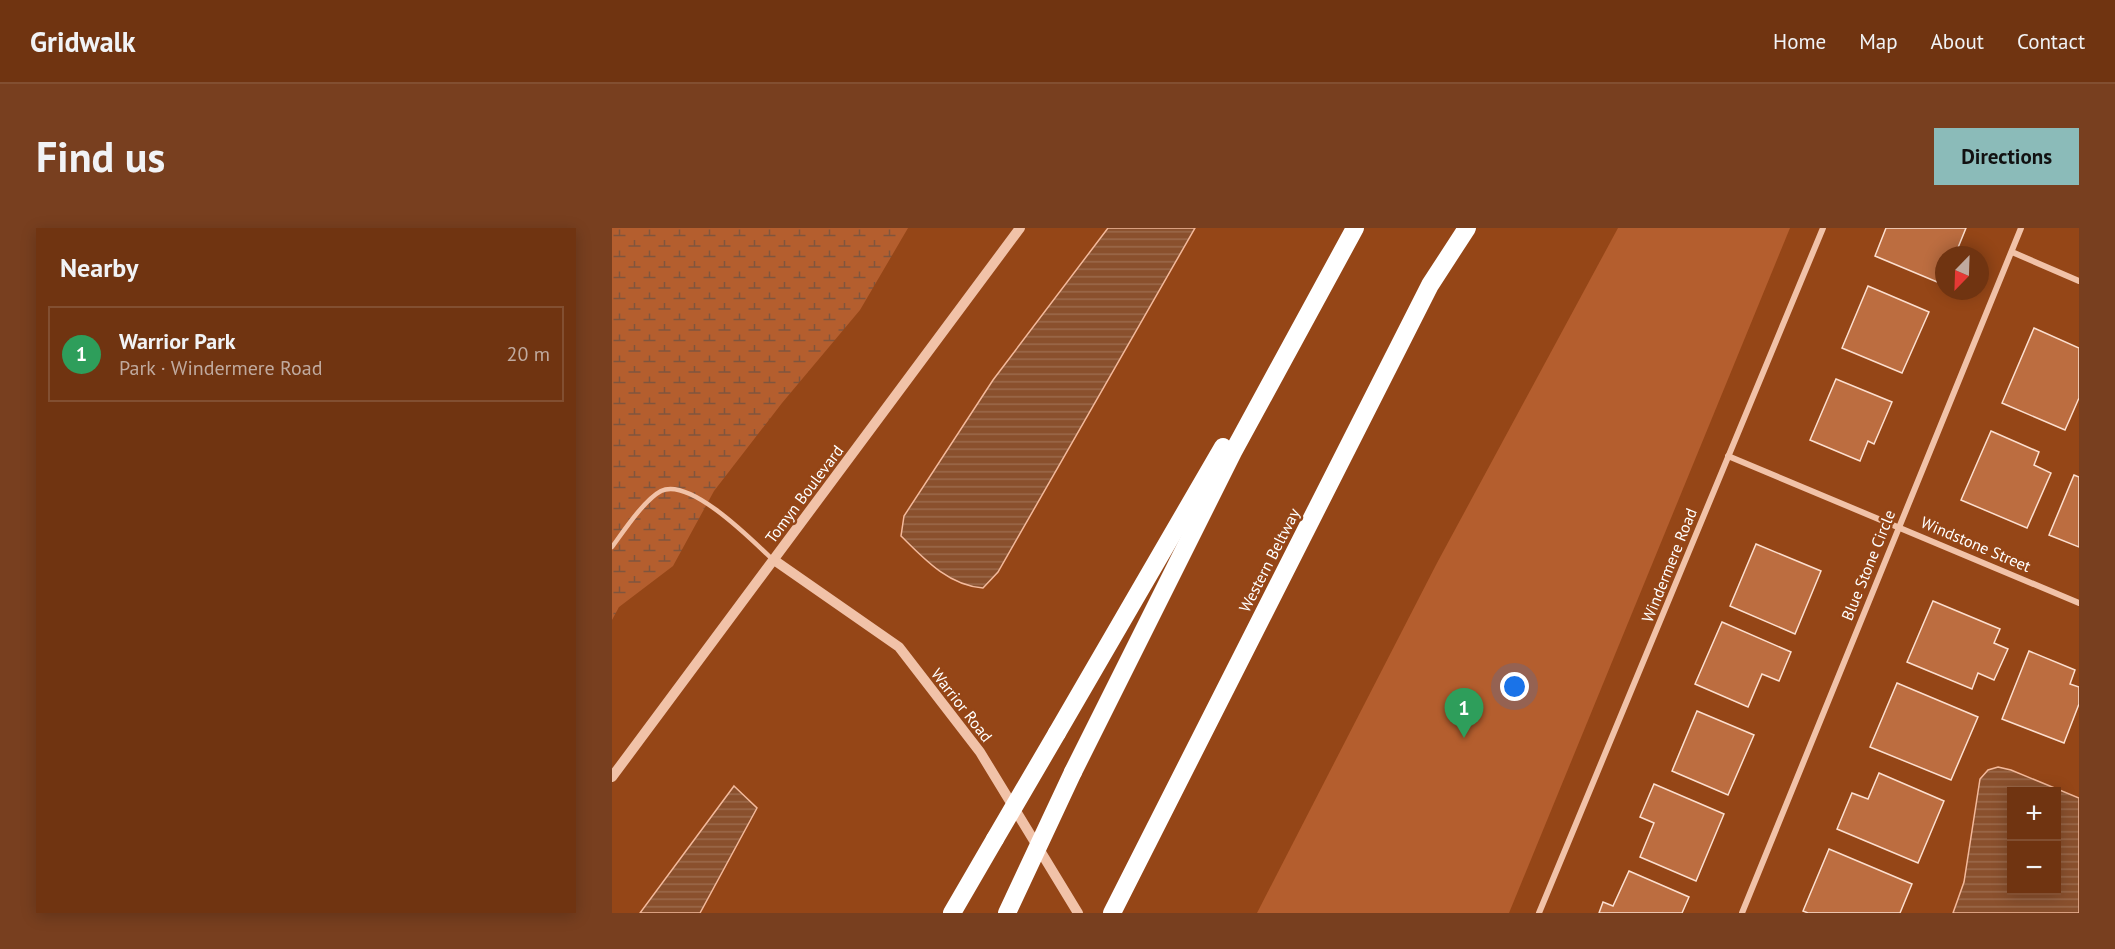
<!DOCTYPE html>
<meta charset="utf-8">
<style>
:root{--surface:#703411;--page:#783f1f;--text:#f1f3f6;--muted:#c0aa9f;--line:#824f31;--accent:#8bbbb9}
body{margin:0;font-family:"PT Sans",sans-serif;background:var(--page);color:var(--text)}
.controls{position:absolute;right:18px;bottom:18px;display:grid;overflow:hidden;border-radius:0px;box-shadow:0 3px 15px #0003}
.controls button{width:54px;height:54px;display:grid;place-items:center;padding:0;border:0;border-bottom:2px solid var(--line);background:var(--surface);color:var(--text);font:30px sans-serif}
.compass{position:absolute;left:1323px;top:18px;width:54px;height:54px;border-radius:50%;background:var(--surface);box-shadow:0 3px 15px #0003;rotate:203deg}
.you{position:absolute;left:903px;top:459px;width:21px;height:21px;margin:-15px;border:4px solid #fff;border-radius:50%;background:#1a73e8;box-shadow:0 0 0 9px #1a73e833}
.badge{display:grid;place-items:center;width:39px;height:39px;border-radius:50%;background:var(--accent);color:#fff;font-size:20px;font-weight:700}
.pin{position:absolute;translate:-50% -50px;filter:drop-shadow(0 2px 3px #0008)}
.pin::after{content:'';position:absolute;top:32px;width:21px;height:18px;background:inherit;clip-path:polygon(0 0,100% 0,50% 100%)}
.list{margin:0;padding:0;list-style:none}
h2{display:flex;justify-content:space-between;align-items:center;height:78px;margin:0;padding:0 24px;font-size:26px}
h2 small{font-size:20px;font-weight:400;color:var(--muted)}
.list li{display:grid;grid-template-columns:39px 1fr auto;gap:18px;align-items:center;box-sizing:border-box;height:96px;margin:0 12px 12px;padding:0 12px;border:2px solid var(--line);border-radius:0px}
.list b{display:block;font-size:22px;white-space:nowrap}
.list p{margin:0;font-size:20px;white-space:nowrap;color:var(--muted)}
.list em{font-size:20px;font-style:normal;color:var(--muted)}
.map{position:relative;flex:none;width:1467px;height:685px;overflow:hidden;border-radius:0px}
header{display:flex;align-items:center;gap:36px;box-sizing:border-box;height:84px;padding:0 30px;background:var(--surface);border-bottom:2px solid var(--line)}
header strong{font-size:28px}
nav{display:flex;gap:33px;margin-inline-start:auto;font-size:21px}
.intro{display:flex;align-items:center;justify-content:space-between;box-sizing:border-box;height:144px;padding:0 36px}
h1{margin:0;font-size:42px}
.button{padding:15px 27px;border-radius:0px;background:var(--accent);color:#111;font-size:21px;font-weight:700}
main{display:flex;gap:36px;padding:0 36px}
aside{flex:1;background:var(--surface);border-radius:0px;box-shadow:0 3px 15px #0003}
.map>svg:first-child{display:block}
.wetland{fill:url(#wetland-marsh)}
.park{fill:#b45e2e}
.water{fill:url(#water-rules);stroke:#f3b99b;stroke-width:1.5;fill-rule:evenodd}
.building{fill:#bc6d40;stroke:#fcdfcf;stroke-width:1.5}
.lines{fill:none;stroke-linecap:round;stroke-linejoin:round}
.service{stroke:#f1c2a8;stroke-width:4.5}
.minor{stroke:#f1c2a8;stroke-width:6}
.tertiary{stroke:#f1c2a8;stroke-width:10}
.motorway{stroke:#fff;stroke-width:18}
.motorway-bridge{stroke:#fff;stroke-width:18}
.labels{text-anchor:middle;stroke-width:5;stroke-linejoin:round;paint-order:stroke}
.street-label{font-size:16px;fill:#fff;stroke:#954617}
</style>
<header>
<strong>Gridwalk</strong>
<nav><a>Home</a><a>Map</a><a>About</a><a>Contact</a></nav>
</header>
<div class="intro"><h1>Find us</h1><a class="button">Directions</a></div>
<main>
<aside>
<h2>Nearby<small></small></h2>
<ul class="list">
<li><span class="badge" style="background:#2e9e5b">1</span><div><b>Warrior Park</b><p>Park · Windermere Road</p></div><em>20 m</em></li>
</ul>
</aside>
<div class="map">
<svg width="1467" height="685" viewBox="0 0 1467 685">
<defs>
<pattern id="wetland-marsh" width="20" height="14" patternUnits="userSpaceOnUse" patternTransform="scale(1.5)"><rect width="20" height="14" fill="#b45e2e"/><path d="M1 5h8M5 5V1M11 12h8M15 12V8" fill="none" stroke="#80553d"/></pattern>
<pattern id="water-rules" width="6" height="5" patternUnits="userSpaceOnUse" patternTransform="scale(1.5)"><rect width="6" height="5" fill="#8a502d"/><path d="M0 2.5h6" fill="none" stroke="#9c6a4c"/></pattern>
</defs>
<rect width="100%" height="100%" fill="#954617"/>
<!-- wetland -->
<path class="wetland" d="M0,0h296l-48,82 -78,93 -68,88 -41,75 -54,41 -7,13z"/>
<!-- park -->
<path class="park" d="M1006,0h172l-281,685h-252l180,-350z"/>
<!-- water -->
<g class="water">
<path d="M496,0h87l-197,344 -15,16c-34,-2 -59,-29 -82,-52l3,-20 89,-136z"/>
<path d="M1386,539l13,3 68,28v115h-126l11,-31 16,-103 8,-9zM1400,564h44v98h-44z"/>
<path d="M122,558l23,22 -57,105h-60z"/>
</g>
<!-- building -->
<g class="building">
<path d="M1274,0h80l-11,27h-11v25l-2,4 -67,-28z"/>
<path d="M1256,58l61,26 -27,61 -60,-25z"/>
<path d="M1422,100l45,20v50l-14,32 -63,-27z"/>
<path d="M1224,151l56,23 -18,42 -6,-3 -8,20 -50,-21z"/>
<path d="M1379,203l48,21 -5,13 17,8 -24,55 -66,-28z"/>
<path d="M1462,247l5,2v70l-30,-12z"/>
<path d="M1144,316l65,27 -26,63 -65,-28z"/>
<path d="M1321,373l67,28 -6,14 14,6 -14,31 -16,-7 -6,16 -65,-27z"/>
<path d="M1110,394l69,30 -12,29 -17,-7 -14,33 -53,-23z"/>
<path d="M1417,423l46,19 -5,14 9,3v17l-15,39 -62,-24z"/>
<path d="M1285,455l81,34 -27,63 -81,-33z"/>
<path d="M1085,483l57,24 -26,60 -56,-24z"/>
<path d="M1267,545l65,28 -26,62 -81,-34 15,-36 16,6z"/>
<path d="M1042,556l70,30 -28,67 -56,-24 14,-34 -14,-6z"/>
<path d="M1217,621l83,35 -12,29h-92l-5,-2z"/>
<path d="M1017,643l60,26 -7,16h-83l4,-11 10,4z"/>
</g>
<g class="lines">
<!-- service -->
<path class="service" d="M0,319c11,-15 32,-47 49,-56 29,-14 91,49 111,68"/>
<!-- minor -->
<g class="minor">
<path d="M1400,24l67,29"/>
<path d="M1116,228l351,147"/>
<path d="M927,685l284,-685"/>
<path d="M1130,685l279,-685"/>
</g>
<!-- tertiary -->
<g class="tertiary">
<path d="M162,332l125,87 81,105 98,161"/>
<path d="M0,549l408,-549"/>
</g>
<!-- motorway -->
<g class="motorway">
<path d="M445,505l166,-286"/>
<path d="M461,544l160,-320 122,-224"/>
<path d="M340,685l43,-74"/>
<path d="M500,685l318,-628 37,-57"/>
</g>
<!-- motorway-bridge -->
<g class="motorway-bridge">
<path d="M383,611l62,-106"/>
<path d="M395,685l66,-141"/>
</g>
</g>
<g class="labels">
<!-- street labels -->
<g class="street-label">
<text transform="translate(192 266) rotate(-53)" y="6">Tomyn Boulevard</text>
<text transform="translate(1364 316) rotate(23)" y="6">Windstone Street</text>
<text transform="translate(657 332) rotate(-63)" y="6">Western Beltway</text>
<text transform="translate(1057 337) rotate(-68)" y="6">Windermere Road</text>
<text transform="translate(1256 337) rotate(-68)" y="6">Blue Stone Circle</text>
<text transform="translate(350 477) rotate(52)" y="6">Warrior Road</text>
</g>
</g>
</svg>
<div class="controls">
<button>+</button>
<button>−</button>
</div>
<svg class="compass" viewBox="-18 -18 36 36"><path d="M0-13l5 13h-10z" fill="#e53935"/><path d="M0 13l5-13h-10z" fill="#c0aa9f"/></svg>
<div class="you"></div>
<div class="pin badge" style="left:852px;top:510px;background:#2e9e5b">1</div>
</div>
</main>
